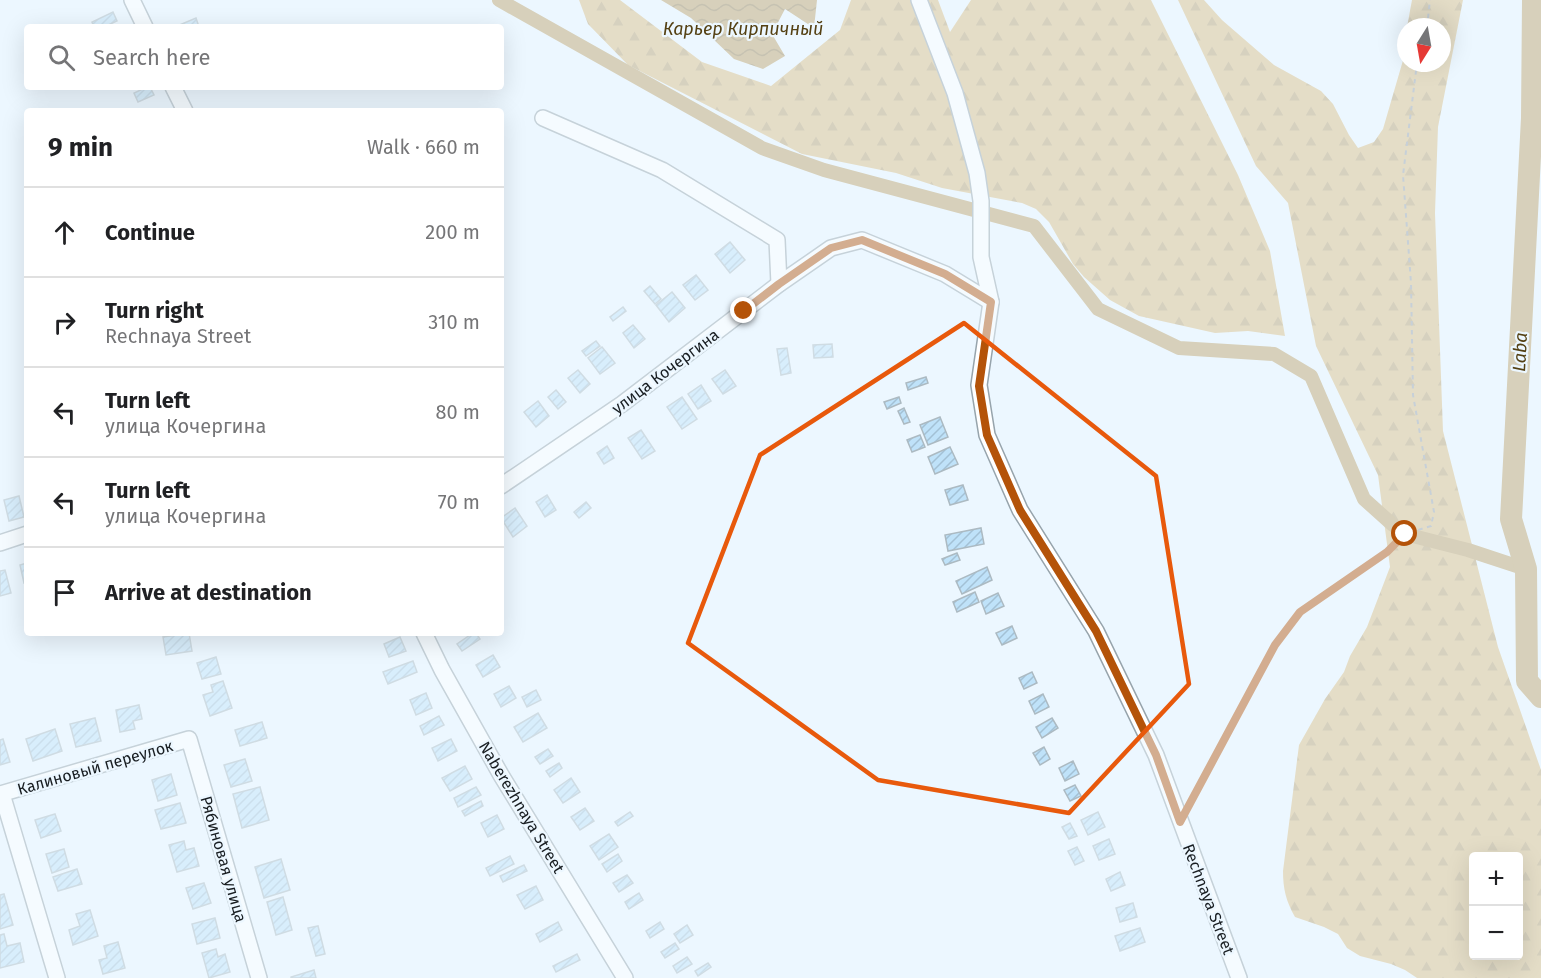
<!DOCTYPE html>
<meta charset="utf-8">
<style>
:root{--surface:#fff;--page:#f6f6f6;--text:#202124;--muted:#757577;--line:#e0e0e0}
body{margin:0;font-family:"Fira Sans",sans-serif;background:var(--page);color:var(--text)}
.controls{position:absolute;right:18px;bottom:18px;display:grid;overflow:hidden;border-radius:6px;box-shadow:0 6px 24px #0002}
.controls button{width:54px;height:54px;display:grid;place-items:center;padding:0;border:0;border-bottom:2px solid var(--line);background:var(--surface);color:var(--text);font:30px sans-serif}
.compass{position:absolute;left:1397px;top:18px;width:54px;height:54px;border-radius:50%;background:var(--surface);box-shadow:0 6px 24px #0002;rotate:191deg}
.stop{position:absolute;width:18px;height:18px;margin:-14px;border:4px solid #b45309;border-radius:50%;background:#fff}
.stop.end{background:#b45309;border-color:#fff;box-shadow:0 2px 6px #0008}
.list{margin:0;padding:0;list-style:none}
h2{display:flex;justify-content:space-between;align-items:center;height:78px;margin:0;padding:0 24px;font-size:26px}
h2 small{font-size:20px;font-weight:400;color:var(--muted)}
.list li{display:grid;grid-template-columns:39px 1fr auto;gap:18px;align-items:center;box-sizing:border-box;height:90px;padding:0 24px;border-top:2px solid var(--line)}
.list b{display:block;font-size:22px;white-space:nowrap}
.list p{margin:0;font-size:20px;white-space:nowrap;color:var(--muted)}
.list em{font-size:20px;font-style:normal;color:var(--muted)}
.icon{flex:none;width:33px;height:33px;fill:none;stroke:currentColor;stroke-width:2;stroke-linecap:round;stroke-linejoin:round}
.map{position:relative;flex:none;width:1541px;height:978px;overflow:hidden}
.search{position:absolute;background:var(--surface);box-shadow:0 6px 24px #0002;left:24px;top:24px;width:480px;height:66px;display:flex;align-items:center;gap:15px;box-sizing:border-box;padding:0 21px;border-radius:6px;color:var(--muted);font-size:22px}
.panel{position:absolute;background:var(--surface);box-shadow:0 6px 24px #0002;left:24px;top:108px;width:480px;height:528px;border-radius:6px}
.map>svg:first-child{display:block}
.forest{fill:url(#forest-firs);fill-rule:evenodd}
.water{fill:url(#water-waves)}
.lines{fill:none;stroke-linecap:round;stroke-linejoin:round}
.canal{stroke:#bca068;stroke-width:14}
.river{stroke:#bca068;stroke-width:22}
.building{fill:url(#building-hatch);stroke:#acbac2;stroke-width:1.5}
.minor-casing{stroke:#97a4ac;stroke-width:18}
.path{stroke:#99a1a8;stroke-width:2;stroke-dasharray:4.5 4.5;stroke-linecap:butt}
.minor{stroke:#fff;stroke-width:15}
.route{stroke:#b45309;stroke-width:8}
.marked{fill:none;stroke:#e8590c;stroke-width:4.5;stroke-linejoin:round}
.labels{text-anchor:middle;stroke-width:4.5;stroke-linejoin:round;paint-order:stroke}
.street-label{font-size:16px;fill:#181d21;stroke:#ecf7ff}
.water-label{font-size:18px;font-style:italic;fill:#544013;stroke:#ecf7ff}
</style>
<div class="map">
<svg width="1541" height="978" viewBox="0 0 1541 978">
<defs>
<pattern id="forest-firs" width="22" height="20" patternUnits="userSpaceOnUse" patternTransform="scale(1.5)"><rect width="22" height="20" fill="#dabd84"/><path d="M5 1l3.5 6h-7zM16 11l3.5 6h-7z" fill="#baa272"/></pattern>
<pattern id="water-waves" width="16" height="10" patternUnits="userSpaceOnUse" patternTransform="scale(1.5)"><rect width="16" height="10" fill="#bca068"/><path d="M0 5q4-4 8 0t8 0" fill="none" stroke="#988255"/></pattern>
<pattern id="building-hatch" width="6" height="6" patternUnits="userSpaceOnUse" patternTransform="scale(1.5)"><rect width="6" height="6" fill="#bfe2f9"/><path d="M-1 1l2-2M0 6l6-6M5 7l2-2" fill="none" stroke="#a3c1d5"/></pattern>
</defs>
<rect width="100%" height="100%" fill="#ecf7ff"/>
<!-- forest -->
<g class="forest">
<path d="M579,0h41l82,62 69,24 69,-56 11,-30h87l12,32 21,-32h180l87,175 32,76 15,85 -37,-5 -33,2 -76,-17 -29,-16 -26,-23 -11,-13 -24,-42 -13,-13 -14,-6 -80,-15 -46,-15 -94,-19 -174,-89 -40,-41z"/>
<path d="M1178,0h26l18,20 52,45 47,26 12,13 16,31 9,13 16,-6 9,-13 23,-79v13h36v-36h-35l5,-27h51l-25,127 -3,86 8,218 55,216 43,123v208h-124l-12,-8 -14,-6 -31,-8 -13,-8 -9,-14 -14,-7 -29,-10c-9,-16 -12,-28 -12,-46l16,-126 26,-46 19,-27 6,-16 17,-29 23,-60 -12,-92 -62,-129 -28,-143 -32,-37zM1474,856h44v100h-44z"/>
</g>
<!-- water -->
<path class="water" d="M661,0h156l-3,28 -29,-19 -13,25 13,22 -22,13 -29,-10 -43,-41z"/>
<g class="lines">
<!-- canal -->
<path class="canal" d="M499,0l263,148 62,22 210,56 64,83 81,39 95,6 37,22 53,123 29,26 12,9 63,16 58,19"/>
<!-- river -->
<path class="river" d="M1533,0l-1,118 -21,401 15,50 1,112 14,16"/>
</g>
<!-- building -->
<g class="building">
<path d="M113,12l4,9 -13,6h-10l-2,-5z"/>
<path d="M196,18l3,9h-21l-1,-1z"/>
<path d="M147,87h3l4,8 -16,7 -4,-9z"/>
<path d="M730,242l15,18 -15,13 -15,-19z"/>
<path d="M696,275l12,15 -13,10 -12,-15z"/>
<path d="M650,286l11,13 -6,5 -11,-13z"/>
<path d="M672,292l13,16 -16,14 -13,-17z"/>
<path d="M623,307l3,4 -13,10 -3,-4z"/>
<path d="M633,325l12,14 -11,9 -11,-15z"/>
<path d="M596,341l4,5 -14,10 -4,-5z"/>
<path d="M832,344l1,13 -19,1 -1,-13z"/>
<path d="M602,347l13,16 -15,11 -12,-16z"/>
<path d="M787,348l4,25 -10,2 -4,-26z"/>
<path d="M578,370l12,14 -10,9 -12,-15z"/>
<path d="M725,370l11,16 -13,8 -11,-15z"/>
<path d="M926,377l2,6 -20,7 -2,-7z"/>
<path d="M701,385l10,16 -13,8 -10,-15z"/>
<path d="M556,390l10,12 -8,7 -10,-12z"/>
<path d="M682,397l15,22 -15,10 -15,-22z"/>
<path d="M899,397l2,6 -14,6 -3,-7z"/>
<path d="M538,401l11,15 -13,11 -12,-15z"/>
<path d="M904,408l6,14 -6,2 -6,-13z"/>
<path d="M940,417l8,20 -20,8 -8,-20z"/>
<path d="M641,430l14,21 -13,8 -14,-21z"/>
<path d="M920,435l5,12 -13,5 -5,-12z"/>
<path d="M607,446l7,12 -10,6 -7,-11z"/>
<path d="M950,447l8,17 -23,10 -7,-17z"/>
<path d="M963,485l5,15 -18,5 -5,-15z"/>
<path d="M547,495l9,15 -11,7 -9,-15z"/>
<path d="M19,496l5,21 -15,4 -5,-21z"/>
<path d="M586,502l5,6 -12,10 -5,-6z"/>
<path d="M515,508l12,18 -14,11 -12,-19z"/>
<path d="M981,528l3,16 -36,7 -3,-16z"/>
<path d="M957,553l3,7 -15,5 -3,-6z"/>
<path d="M27,563v19l-3,1 -4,-18z"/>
<path d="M987,567l5,13 -30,14 -6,-13z"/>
<path d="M5,570l6,23 -11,3v-25z"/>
<path d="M975,592l4,10 -22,10 -4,-10z"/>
<path d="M998,593l6,13 -18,8 -5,-13z"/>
<path d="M1012,626l5,12 -15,7 -6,-12z"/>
<path d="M189,633l3,18 -26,4 -3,-18z"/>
<path d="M473,633h3l4,6 -18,12 -5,-7z"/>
<path d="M400,637l6,14 -17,6 -5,-13z"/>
<path d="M493,655l7,12 -17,10 -7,-12z"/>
<path d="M216,657l5,17 -19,5 -5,-16z"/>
<path d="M413,661l4,11 -29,12 -5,-12z"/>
<path d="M1032,672l5,11 -13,6 -5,-11z"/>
<path d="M223,681l9,27 -22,8 -7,-21 10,-3 -2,-7z"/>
<path d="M509,686l7,12 -15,9 -7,-13z"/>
<path d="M536,690l5,10 -14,7 -5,-10z"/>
<path d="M426,693l6,15 -16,7 -6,-15z"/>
<path d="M1043,694l6,13 -14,7 -6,-13z"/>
<path d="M139,705l3,14 -9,2 2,8 -15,3 -4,-22z"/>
<path d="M538,713l9,15 -24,14 -9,-15z"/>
<path d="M439,716l5,9 -20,10 -4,-9z"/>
<path d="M95,718l6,23 -25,6 -6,-23z"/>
<path d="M1052,718l6,10 -16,10 -6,-11z"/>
<path d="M262,722l5,16 -27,8 -5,-16z"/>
<path d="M55,729l7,22 -29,10 -7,-22z"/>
<path d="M3,739l7,23 -10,3v-25z"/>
<path d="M451,739l6,12 -19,10 -6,-13z"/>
<path d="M1044,747l6,12 -10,6 -7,-12z"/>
<path d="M548,749l5,7 -13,8 -5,-7z"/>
<path d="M245,759l7,22 -21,6 -7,-22z"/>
<path d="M1073,761l6,13 -14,7 -6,-13z"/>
<path d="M559,763l3,5 -12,9 -4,-6z"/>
<path d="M465,766l7,13 -22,12 -8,-13z"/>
<path d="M171,774l6,21 -19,6 -6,-21z"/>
<path d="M571,778l9,14 -17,11 -9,-13z"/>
<path d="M1075,785l6,11 -11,5 -6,-11z"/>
<path d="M260,787l9,33 -27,8 -9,-34z"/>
<path d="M476,787l5,8 -23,12 -4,-9z"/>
<path d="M481,801l2,5 -18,10 -3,-5z"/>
<path d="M180,803l6,20 -25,6 -6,-19z"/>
<path d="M585,808l9,13 -14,9 -9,-13z"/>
<path d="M630,812l3,4 -15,10 -3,-4z"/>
<path d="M1098,812l7,15 -17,8 -7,-15z"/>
<path d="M55,814l6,17 -20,7 -6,-18z"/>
<path d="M497,815l7,14 -16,8 -7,-14z"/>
<path d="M1070,823l7,13 -8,3 -7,-12z"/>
<path d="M609,834l9,13 -19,13 -9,-14z"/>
<path d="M1109,839l6,15 -16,6 -6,-14z"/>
<path d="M184,841l2,9 8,-2 5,18 -22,6 -8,-27z"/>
<path d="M1077,847l7,14 -9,4 -7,-14z"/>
<path d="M64,849l5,18 -17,6 -6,-19z"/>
<path d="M618,854l4,7 -15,11 -5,-8z"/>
<path d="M510,856l4,8 -24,12 -4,-8z"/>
<path d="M281,859l9,31 -26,8 -9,-31z"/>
<path d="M524,865l3,6 -24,11 -3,-6z"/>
<path d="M77,869l5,15 -24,7 -5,-14z"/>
<path d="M1120,872l5,13 -14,6 -5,-12z"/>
<path d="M627,875l6,8 -14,9 -6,-9z"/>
<path d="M204,883l7,20 -18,6 -7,-21z"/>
<path d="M536,886l7,14 -18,9 -8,-14z"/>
<path d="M639,893l4,7 -14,9 -4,-7z"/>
<path d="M4,894l9,31 -13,4v-34z"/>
<path d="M283,897l9,33 -16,5 -9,-33z"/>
<path d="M1133,903l4,14 -17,5 -4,-14z"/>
<path d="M90,910l8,26 -25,9 -4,-15 11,-4 -4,-12z"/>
<path d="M215,918l5,20 -23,6 -5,-20z"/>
<path d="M558,922l4,8 -22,12 -4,-8z"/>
<path d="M660,922l4,7 -14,9 -4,-7z"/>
<path d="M687,925l6,10 -13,8 -6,-9z"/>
<path d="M318,926l7,28 -9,2 -8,-28z"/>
<path d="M1140,928l5,14 -25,9 -5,-15z"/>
<path d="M4,934l3,12 13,-3 4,19 -24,6v-33z"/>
<path d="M118,942l7,26 -22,6 -4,-14 8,-2 -3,-12z"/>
<path d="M675,943l4,6 -14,9 -4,-6z"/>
<path d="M216,949l2,8 7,-3 5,18 -21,6 -7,-25z"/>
<path d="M577,954l3,6 -24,12 -3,-6z"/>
<path d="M687,957l5,7 -15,9 -4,-7z"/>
<path d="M708,963l3,4 -13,9 -3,-5z"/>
<path d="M314,970l2,8h-25v-1z"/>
</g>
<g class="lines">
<defs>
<g id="minor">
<path d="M132,0l13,27"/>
<path d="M919,0l36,93 22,80 4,28v56l10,45 -12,83 8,50 33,75 76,121 60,124 83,223"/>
<path d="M173,87l12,24"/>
<path d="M543,118l119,52 115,70 2,44"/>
<path d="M501,486l121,-82 157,-120 52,-36 31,-8 83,34 46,28"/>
<path d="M0,543l27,-9"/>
<path d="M424,633l18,37 59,105 124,203"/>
<path d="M0,794l189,-55 70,239"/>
<path d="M2,794l55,184"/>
</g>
</defs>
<!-- minor casing -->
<use href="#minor" class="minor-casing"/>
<!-- path -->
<g class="path">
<path d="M1427,27l3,-27"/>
<path d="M1189,806l86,-161 25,-33 87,-60 18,-18 26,-8 3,-14 -21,-117 -2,-112 -8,-108 14,-112"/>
</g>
<!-- minor -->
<use href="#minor" class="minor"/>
</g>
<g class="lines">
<!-- route -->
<path class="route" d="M744,311l35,-27 52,-36 31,-8 83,34 46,28 -12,84 8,49 33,75 76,121 60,124 24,67 95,-177 25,-33 87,-60 18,-18"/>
</g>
<!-- marked area -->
<path d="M0 0H1541V978H0ZM964,323l192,153 33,208 -120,129 -191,-33 -190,-137 72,-188z" fill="#ecf7ff" fill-opacity=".55" fill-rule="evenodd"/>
<path class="marked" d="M964,323l192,153 33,208 -120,129 -191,-33 -190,-137 72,-188z"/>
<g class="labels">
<!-- street labels -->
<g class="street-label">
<text transform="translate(665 371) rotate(-37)" y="6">улица Кочергина</text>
<text transform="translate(95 767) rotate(-16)" y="6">Калиновый переулок</text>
<text transform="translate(522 807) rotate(59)" y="6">Naberezhnaya Street</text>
<text transform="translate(224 859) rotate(74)" y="6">Рябиновая улица</text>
<text transform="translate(1209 899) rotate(69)" y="6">Rechnaya Street</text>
</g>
<!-- water labels -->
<g class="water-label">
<text x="743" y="35">Карьер Кирпичный</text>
<text transform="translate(1520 352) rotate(-87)" y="6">Laba</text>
</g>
</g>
</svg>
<div class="controls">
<button>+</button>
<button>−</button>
</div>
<svg class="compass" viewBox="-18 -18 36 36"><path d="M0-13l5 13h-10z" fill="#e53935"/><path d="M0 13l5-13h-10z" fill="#757577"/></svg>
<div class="stop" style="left:1405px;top:534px"></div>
<div class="stop end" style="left:744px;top:311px"></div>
<div class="search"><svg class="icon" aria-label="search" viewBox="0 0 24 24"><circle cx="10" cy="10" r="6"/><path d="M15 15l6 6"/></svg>Search here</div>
<section class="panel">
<h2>9 min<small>Walk · 660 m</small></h2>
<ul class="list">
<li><svg class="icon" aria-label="ahead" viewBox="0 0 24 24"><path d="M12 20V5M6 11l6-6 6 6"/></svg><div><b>Continue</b></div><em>200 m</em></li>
<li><svg class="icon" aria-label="right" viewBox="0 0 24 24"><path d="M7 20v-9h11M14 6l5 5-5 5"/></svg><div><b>Turn right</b><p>Rechnaya Street</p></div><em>310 m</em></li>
<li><svg class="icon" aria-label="left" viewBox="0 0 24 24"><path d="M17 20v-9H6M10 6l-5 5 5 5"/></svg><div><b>Turn left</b><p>улица Кочергина</p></div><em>80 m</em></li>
<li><svg class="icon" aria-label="left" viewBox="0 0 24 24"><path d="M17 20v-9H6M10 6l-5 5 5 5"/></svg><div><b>Turn left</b><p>улица Кочергина</p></div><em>70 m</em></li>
<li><svg class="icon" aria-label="arrive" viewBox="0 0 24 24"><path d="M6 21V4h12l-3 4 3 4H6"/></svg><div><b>Arrive at destination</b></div></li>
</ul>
</section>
</div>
